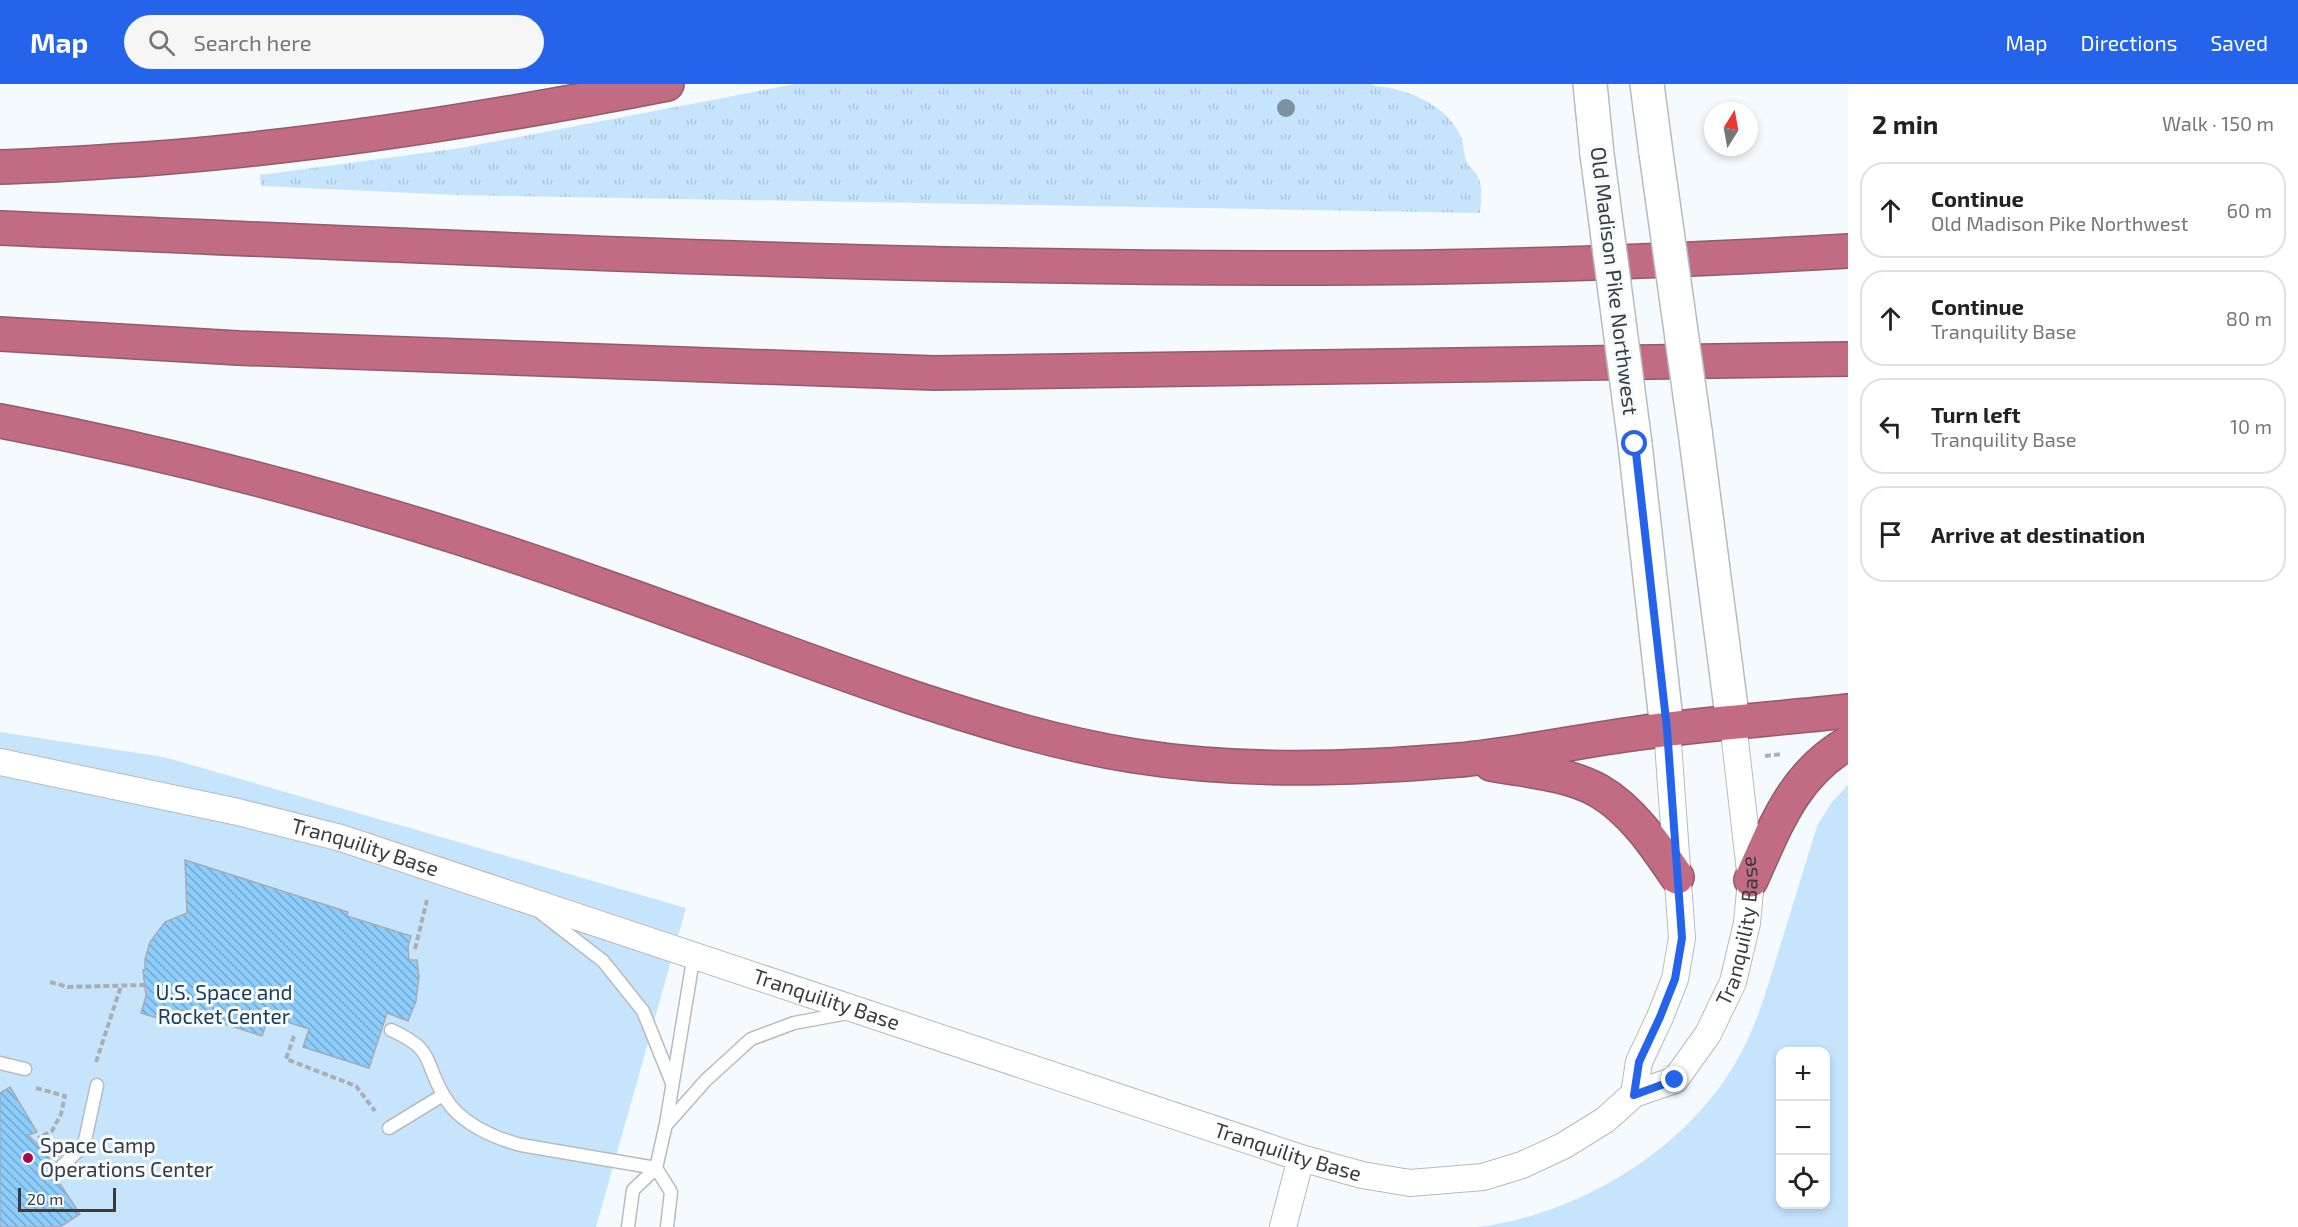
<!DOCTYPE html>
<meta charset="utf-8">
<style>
:root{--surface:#fff;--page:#f6f6f6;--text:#222;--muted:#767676;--line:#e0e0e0;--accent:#2563eb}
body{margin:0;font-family:"Exo 2",sans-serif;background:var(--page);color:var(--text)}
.controls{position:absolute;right:18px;bottom:18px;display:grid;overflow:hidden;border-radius:12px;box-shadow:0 3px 9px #0003}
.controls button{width:54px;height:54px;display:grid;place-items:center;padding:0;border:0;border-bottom:2px solid var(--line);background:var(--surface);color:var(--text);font:30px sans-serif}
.compass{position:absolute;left:1704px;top:18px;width:54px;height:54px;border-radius:50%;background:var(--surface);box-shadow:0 3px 9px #0003;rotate:11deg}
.scale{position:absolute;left:18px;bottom:15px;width:98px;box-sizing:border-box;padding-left:6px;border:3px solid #3a3b3d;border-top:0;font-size:16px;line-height:21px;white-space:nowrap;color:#3a3b3d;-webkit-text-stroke:4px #f5fafe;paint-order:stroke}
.stop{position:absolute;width:18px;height:18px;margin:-14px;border:4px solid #2563eb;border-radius:50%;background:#fff}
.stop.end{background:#2563eb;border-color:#fff;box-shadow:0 2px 6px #0008}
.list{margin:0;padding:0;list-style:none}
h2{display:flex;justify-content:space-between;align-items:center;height:78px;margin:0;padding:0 24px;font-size:26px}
h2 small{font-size:20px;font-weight:400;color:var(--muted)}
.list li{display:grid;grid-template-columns:39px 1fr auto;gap:18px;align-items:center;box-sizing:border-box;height:96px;margin:0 12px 12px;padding:0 12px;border:2px solid var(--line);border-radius:24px}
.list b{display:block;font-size:22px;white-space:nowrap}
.list p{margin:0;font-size:20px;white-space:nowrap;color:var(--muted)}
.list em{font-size:20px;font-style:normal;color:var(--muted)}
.icon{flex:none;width:33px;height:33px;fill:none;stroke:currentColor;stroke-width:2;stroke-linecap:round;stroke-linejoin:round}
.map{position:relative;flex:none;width:1848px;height:1143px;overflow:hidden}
header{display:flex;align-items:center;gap:36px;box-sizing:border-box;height:84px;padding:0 30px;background:var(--accent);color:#fff}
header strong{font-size:28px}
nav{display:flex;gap:33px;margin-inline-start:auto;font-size:21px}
.search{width:420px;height:54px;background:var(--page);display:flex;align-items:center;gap:15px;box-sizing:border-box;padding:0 21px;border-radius:33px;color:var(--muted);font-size:22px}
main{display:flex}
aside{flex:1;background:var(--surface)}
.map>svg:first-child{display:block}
.grass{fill:url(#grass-tufts)}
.park{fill:#c6e5fd;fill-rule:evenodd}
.building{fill:url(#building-back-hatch);stroke:#a7abaf;stroke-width:1.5}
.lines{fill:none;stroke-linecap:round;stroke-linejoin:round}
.service-casing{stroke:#b6bbbe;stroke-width:15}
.minor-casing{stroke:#b6bbbe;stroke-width:28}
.secondary-casing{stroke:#b6bbbe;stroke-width:36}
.motorway-casing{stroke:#925b6a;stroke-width:36}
.path{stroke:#acafb2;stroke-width:4;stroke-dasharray:6 3;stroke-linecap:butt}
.service{stroke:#fff;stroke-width:12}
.minor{stroke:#fff;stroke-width:26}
.secondary{stroke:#fff;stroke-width:33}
.motorway{stroke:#c26c83;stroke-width:33}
.secondary-bridge-casing{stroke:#b6bbbe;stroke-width:36;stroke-linecap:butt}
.secondary-bridge{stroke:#fff;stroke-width:33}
.tree{fill:#7c92a0}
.route{stroke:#2563eb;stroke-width:8}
.poi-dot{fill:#a10b4d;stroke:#f5fafe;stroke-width:2}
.labels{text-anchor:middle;stroke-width:6;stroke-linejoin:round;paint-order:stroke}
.street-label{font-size:21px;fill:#3a3b3d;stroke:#f5fafe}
.park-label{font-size:21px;fill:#193c54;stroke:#f5fafe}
.poi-label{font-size:21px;fill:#3a3b3d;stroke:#f5fafe;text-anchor:start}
</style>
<header>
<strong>Map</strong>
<div class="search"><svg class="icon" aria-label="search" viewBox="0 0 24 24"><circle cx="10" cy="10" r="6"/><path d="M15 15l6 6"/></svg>Search here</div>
<nav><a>Map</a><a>Directions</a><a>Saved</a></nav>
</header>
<main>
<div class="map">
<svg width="1848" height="1143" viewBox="0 0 1848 1143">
<defs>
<pattern id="grass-tufts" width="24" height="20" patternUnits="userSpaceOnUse" patternTransform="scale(1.5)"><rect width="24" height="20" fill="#c6e5fd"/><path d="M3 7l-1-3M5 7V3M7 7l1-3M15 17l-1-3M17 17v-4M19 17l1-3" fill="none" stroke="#abc5da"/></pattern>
<pattern id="building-back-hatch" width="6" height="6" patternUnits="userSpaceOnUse" patternTransform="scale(1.5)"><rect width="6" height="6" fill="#8dcdfc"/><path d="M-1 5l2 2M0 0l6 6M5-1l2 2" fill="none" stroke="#74a8cd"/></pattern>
</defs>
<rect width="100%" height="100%" fill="#f5fafe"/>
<!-- grass -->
<path class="grass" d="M795,0h577l3,2c34,3 73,19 87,53 2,8 2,17 5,23 2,6 9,9 11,15 5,11 3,25 2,36l-1023,-18 -196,-9 -1,-11 201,-27z"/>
<!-- park -->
<g class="park">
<path d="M0,648l164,25 522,151 -90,319h-596z"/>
<path d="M1848,701v442h-370c104,-13 215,-81 264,-176 16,-31 26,-65 36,-98 13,-42 26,-85 39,-127l15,-24zM1780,968h46v152h-46z"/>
</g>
<!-- building -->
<g class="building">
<path d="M185,776l163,52 -1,4 64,20 -3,10 1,14h8l2,17 -3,24 -8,20 -21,-8 -18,55 -66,-21 6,-18 -40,-13 -7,20 -81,-26 -5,14 -35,-11 5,-17 -3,-26h2v-11l5,-17 15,-20 22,-9z"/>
<path d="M10,1003l27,45 -9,3 14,13 15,-7 9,11 -20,11 34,51 -20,13h-60v-134z"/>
</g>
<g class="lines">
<defs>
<g id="service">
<path d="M541,829l62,48 40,50 29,72"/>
<path d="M391,946c45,20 32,31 53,66 15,27 50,42 77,49l135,23 15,24 -4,35"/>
<path d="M0,979l25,6"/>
<path d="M667,1040l39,-44 45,-41 43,-16 54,-10"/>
<path d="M389,1044l54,-33"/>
<path d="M62,1082l22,-21 13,-60"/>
<path d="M628,1143l5,-37 23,-22 10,-44 28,-170"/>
</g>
<g id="minor">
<path id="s1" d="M0,678l238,50 103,26 960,320 61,17 48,8 73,-6 39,-12 41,-19 42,-26 29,-26 41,-14 33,-46 25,-52 14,-59 4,-43 -18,-157"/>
<path d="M1634,1010l5,-32 21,-45 15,-38 7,-41 -15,-209"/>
<path d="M1283,1143l18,-69"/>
</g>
<g id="secondary">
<path d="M1590,0l7,70"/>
<path d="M1647,0l9,69"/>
<path d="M1695,347l38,292"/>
<path d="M1635,360l32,285"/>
</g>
<g id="motorway">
<path d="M0,83c48,-1 97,-5 145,-8 176,-13 349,-41 522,-75"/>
<path d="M0,144c439,19 879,41 1319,40 176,0 353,-7 529,-17"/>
<path d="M0,250l238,14 696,25 914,-14"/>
<path d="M0,337c206,39 410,96 608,167 102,36 203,75 306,110 73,24 145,46 221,58 107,17 217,13 324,4 60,-6 120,-19 180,-27 69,-10 139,-14 209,-22"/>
<path d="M1491,680c36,7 76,9 108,27 33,19 57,55 78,86"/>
<path d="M1751,796c25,-55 42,-105 97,-137"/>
</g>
</defs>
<!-- service casing -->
<use href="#service" class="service-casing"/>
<!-- minor casing -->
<use href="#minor" class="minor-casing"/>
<!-- secondary casing -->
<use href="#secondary" class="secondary-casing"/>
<!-- motorway casing -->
<use href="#motorway" class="motorway-casing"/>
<!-- path -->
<g class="path">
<path d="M1765,672l17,-2"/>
<path d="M415,865l12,-49"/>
<path d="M50,898l18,5 76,-2"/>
<path d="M294,952l-8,23 70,27 19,25"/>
<path d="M96,978l25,-76"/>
<path d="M36,1004l29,8 -4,18 -9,17 -14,7"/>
</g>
<!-- service -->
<use href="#service" class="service"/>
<!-- minor -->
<use href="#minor" class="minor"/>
<!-- secondary -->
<use href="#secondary" class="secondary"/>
<!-- motorway -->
<use href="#motorway" class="motorway"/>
<defs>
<g id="secondary-bridge">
<path d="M1656,69l39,278"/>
<path d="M1597,70l38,290"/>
</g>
</defs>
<!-- secondary-bridge casing -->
<use href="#secondary-bridge" class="secondary-bridge-casing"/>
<!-- secondary-bridge -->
<use href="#secondary-bridge" class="secondary-bridge"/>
</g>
<!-- trees -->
<circle class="tree" cx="1286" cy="24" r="9"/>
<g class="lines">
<!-- route -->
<path class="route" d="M1635,360l32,285 15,209 -7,41 -15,38 -21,45 -5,33 41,-15"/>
</g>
<!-- markers -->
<circle class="poi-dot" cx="28" cy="1074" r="6"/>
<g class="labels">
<!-- street labels -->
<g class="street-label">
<text transform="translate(1614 197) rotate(83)" y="7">Old Madison Pike Northwest</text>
<text dy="7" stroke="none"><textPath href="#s1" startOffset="375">Tranquility Base</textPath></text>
<text dy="7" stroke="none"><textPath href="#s1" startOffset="1930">Tranquility Base</textPath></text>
<text dy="7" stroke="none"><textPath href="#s1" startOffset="861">Tranquility Base</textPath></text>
<text dy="7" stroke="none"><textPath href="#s1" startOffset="1347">Tranquility Base</textPath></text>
</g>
<!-- park labels -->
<g class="park-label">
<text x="224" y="916">U.S. Space and<tspan x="224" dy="24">Rocket Center</tspan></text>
</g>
<!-- poi labels -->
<g class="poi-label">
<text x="40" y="1069">Space Camp<tspan x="40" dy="24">Operations Center</tspan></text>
</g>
</g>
</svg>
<div class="controls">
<button>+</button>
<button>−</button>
<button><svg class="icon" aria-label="locate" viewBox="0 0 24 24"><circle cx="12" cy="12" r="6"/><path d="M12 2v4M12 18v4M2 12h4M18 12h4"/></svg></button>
</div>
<svg class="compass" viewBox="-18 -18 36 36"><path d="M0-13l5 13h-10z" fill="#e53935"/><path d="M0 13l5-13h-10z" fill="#767676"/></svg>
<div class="scale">20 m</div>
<div class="stop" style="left:1635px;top:360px"></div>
<div class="stop end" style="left:1675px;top:996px"></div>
</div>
<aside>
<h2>2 min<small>Walk · 150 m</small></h2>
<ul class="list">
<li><svg class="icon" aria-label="ahead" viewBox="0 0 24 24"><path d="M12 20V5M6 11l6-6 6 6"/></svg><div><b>Continue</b><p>Old Madison Pike Northwest</p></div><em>60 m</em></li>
<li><svg class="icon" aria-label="ahead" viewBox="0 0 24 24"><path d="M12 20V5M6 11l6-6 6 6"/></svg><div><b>Continue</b><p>Tranquility Base</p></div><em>80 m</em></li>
<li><svg class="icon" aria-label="left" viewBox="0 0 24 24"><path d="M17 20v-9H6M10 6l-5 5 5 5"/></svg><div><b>Turn left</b><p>Tranquility Base</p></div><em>10 m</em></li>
<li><svg class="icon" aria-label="arrive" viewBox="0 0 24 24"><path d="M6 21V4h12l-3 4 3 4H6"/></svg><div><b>Arrive at destination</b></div></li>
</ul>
</aside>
</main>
